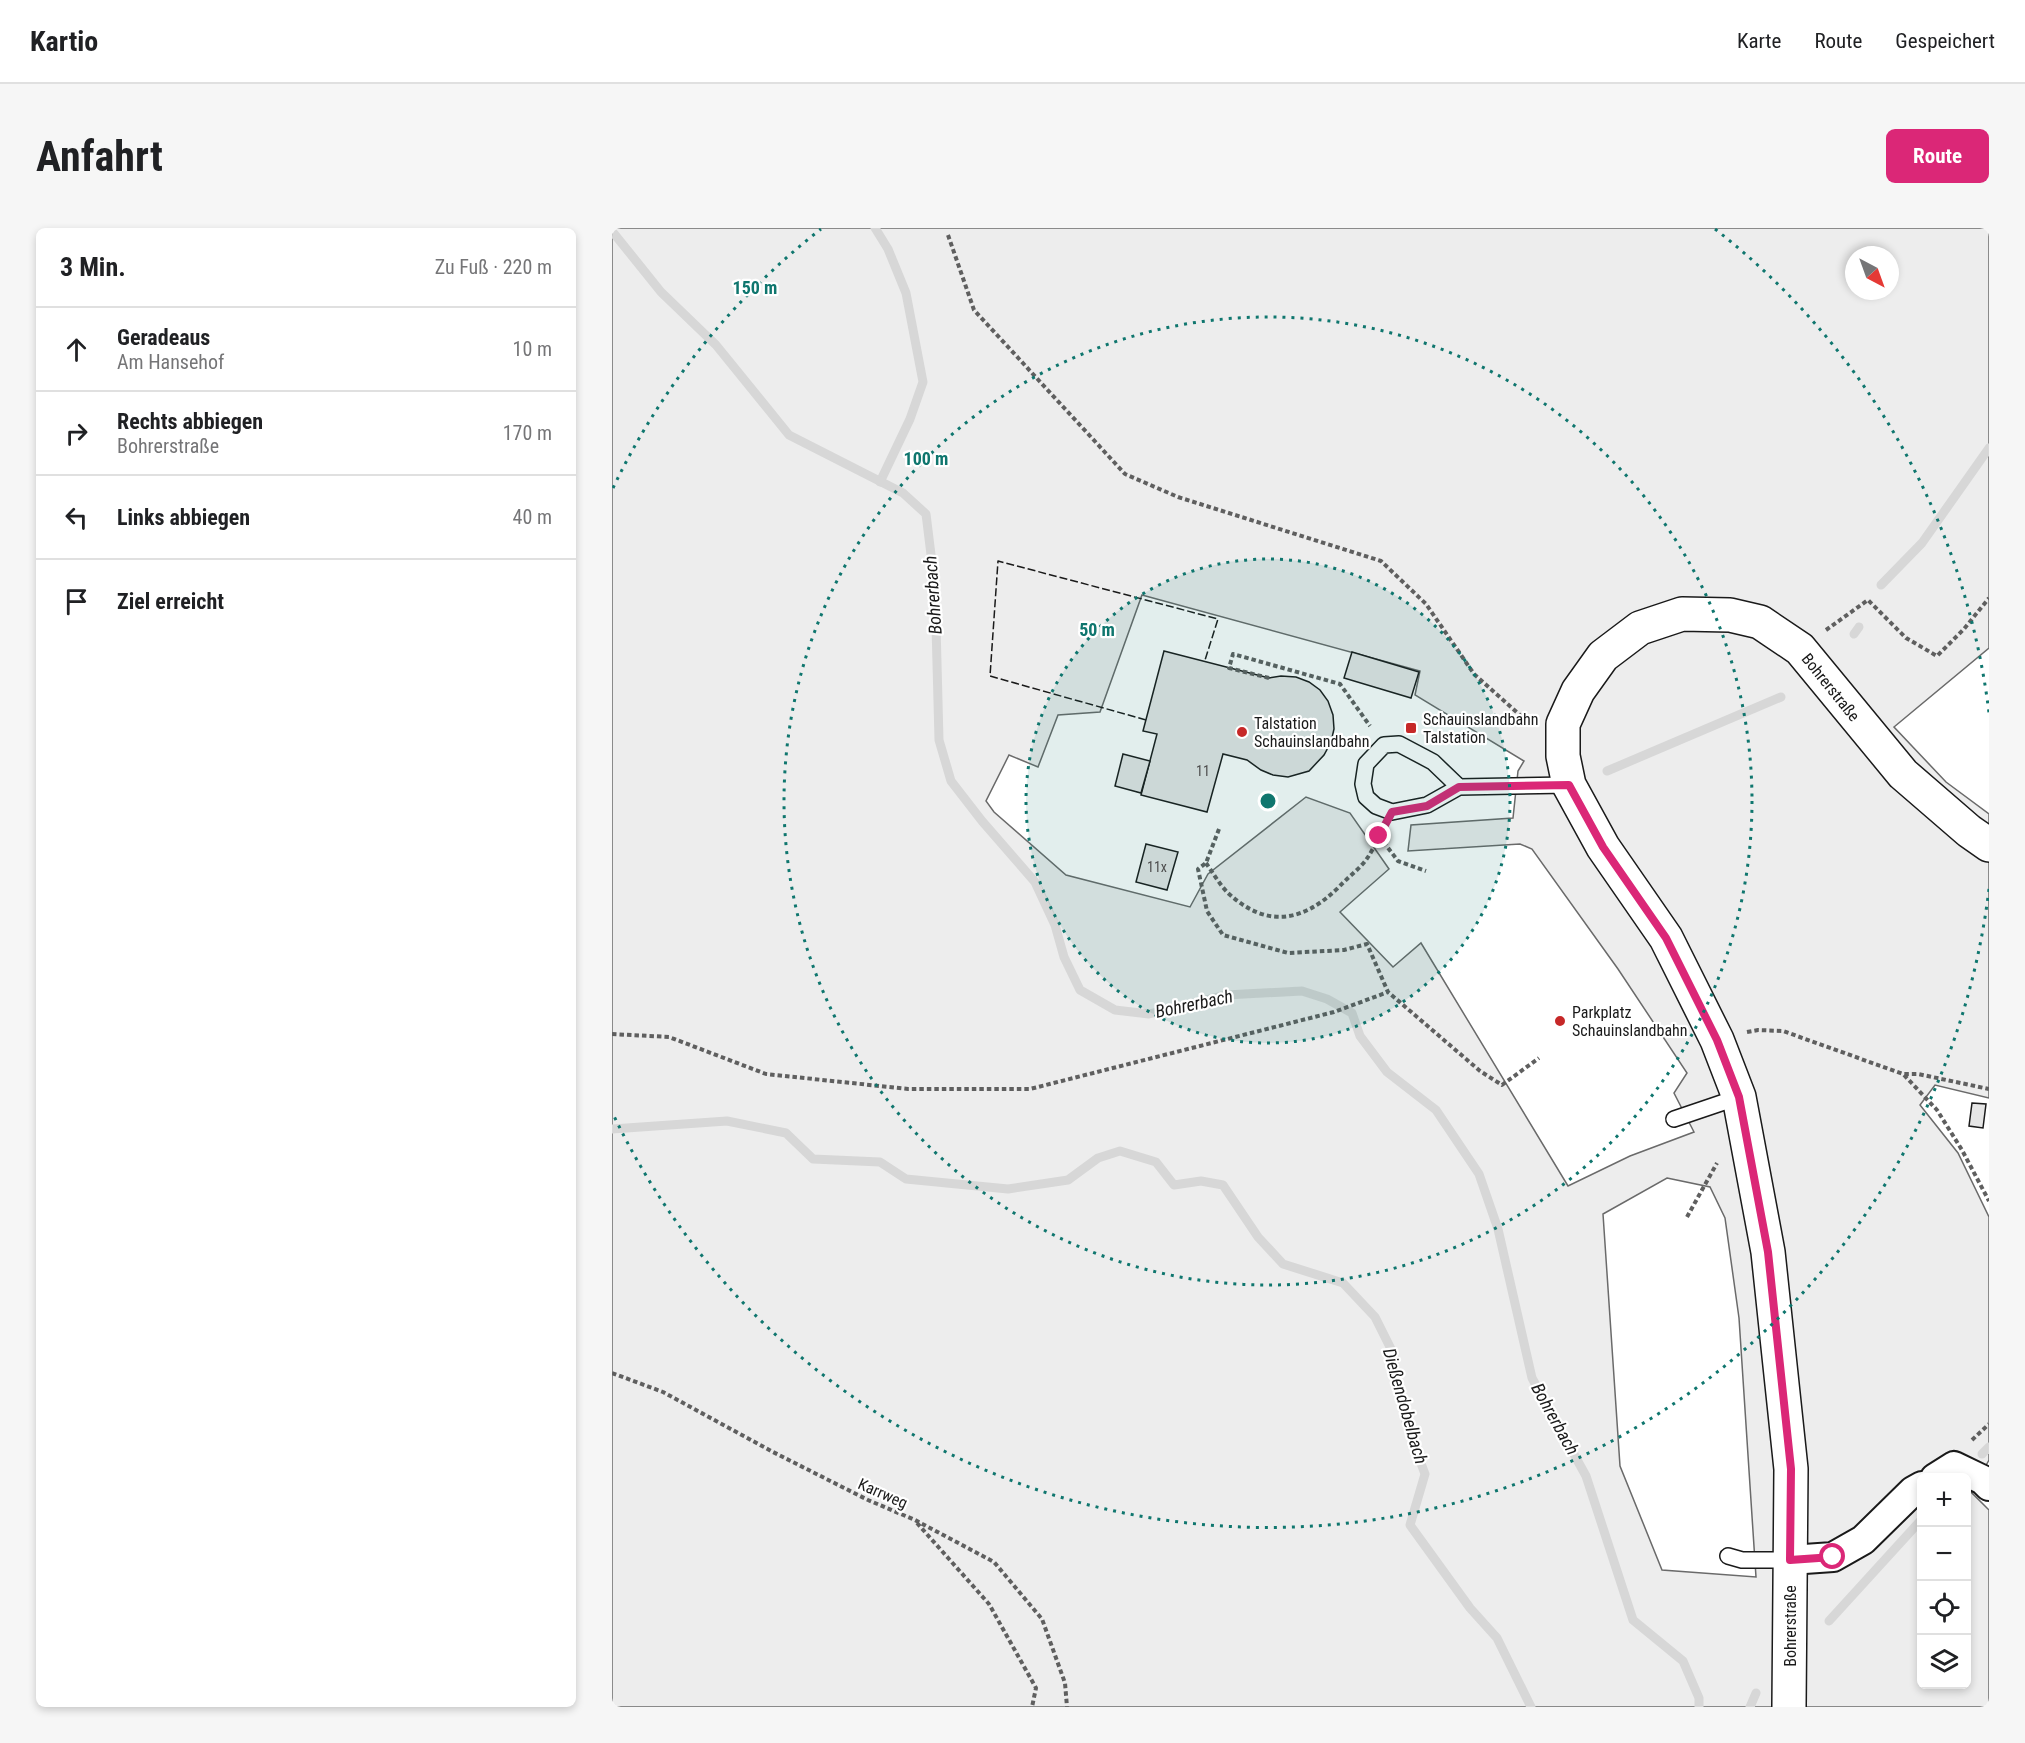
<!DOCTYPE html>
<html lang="de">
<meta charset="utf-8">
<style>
:root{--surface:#fff;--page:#f6f6f6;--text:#202124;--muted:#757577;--line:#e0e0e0;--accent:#db2777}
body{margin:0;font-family:"Roboto Condensed",sans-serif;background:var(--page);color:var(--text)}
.controls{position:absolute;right:18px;bottom:18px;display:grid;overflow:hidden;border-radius:9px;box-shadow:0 3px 9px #0003}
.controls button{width:54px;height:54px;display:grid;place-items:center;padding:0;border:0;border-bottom:2px solid var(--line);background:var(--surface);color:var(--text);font:30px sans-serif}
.compass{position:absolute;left:1233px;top:18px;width:54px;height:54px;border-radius:50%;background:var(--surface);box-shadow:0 3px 9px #0003;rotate:139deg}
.stop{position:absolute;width:18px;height:18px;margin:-14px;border:4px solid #db2777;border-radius:50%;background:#fff}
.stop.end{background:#db2777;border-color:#fff;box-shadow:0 2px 6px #0008}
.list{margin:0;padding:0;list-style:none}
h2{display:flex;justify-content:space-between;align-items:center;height:78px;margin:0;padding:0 24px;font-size:26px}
h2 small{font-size:20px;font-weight:400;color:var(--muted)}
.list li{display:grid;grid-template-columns:39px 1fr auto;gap:18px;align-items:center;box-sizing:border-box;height:84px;padding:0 24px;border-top:2px solid var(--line)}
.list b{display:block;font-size:22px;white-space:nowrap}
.list p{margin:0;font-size:20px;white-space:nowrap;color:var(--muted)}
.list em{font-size:20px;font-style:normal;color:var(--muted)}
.icon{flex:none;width:33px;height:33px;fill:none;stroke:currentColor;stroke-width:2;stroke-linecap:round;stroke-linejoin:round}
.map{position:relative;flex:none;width:1377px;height:1479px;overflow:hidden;border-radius:9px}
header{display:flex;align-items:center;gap:36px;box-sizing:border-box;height:84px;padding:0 30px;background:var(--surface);border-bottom:2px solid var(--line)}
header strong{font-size:28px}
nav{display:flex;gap:33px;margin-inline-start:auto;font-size:21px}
.intro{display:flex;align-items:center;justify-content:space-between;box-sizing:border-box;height:144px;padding:0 36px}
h1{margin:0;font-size:42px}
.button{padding:15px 27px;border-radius:9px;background:var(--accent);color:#fff;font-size:21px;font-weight:700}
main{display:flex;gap:36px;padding:0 36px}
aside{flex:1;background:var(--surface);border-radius:9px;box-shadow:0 3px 9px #0003}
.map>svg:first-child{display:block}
.green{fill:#ededed;stroke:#6a6a6a;stroke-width:1.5;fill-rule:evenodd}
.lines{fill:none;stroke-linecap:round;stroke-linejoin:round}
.stream{stroke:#d7d7d7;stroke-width:9}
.building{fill:#e6e6e6;stroke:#1a1a1a;stroke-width:1.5}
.lane-casing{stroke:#1a1a1a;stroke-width:18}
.street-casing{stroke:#1a1a1a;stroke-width:32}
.secondary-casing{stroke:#1a1a1a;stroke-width:36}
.path{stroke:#5f5f5f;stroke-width:4;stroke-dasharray:4.5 3;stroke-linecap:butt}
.lane{stroke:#fff;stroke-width:15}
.street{stroke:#fff;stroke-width:28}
.secondary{stroke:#fff;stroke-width:33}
.fence{stroke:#1a1a1a;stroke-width:1.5;stroke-dasharray:8 3;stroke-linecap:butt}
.route{stroke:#db2777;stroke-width:8}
.ring{fill:none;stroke:#0f766e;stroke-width:3;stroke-dasharray:3 6}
.poi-dot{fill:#c62828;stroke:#fff;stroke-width:2}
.labels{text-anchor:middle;stroke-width:4.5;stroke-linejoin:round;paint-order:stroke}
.number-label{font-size:14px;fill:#4d4d4d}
.street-label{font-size:16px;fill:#1a1a1a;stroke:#fff}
.poi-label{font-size:16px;fill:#1a1a1a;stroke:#fff;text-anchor:start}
.water-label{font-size:18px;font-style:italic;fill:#1a1a1a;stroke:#fff}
.centre{fill:#0f766e;stroke:#fff;stroke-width:3}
.ring-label{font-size:18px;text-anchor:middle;font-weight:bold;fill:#0f766e;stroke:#fff;stroke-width:4.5;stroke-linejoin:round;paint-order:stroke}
</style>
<header>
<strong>Kartio</strong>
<nav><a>Karte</a><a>Route</a><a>Gespeichert</a></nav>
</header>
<div class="intro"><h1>Anfahrt</h1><a class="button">Route</a></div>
<main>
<aside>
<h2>3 Min.<small>Zu Fuß · 220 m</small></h2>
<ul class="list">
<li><svg class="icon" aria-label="ahead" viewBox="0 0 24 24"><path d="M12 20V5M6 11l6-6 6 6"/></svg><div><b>Geradeaus</b><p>Am Hansehof</p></div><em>10 m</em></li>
<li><svg class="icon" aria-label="right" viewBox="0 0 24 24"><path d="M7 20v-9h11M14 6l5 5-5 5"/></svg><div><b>Rechts abbiegen</b><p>Bohrerstraße</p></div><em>170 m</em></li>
<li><svg class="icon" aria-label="left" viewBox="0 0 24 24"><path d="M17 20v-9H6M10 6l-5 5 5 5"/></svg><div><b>Links abbiegen</b></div><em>40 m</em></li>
<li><svg class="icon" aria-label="arrive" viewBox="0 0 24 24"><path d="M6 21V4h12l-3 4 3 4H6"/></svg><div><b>Ziel erreicht</b></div></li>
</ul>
</aside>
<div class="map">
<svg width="1377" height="1479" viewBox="0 0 1377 1479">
<rect width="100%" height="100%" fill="#fff"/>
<!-- green -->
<path class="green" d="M0,0h1377v420l-95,79 52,55 43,32v284l-54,-13 -15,20 38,48 31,64v243l-18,32 18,18v197h-1377zM1242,27h36v36h-36zM530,367l278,76 -5,24 109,66 -6,10 -5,47 -102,7 -3,26 112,-7 12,5 86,120 69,104 -13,20 20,39 -64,24 -62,30 -147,-243 -28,24 -53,-55 49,-43 -39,-56 -44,-16 -98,77 -18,33 -124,-32 -72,-63 -8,-11 23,-46 29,12 20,-52 42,-3zM1055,950l43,9 15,31 14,100 17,259 -94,-7 -42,-104 -17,-252zM1310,1250h44v206h-44z"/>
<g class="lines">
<!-- stream -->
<g class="stream">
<path d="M263,0l13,21 18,44 17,89 -13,37 -30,63"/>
<path d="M0,3l49,61 55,53 73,90 114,58 23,21 9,73 4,153 12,41 31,40 53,61 20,43 9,32 16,33 35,20 34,4 77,-19 76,-4 25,8 25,14 8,23 27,36 49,38 43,64 19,55 34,149 54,98 47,144 50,41 16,37v9"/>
<path d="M1269,357l41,-42 67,-95"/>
<path d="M1242,406l5,-7"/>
<path d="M995,543l174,-74"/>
<path d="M0,901l115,-8 59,12 27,26 67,3 26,17 102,10 60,-9 30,-22 22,-7 36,11 18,23 27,-4 22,4 35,52 25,27 60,19 32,34 19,38 2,28 12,46 17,45 -15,51 60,83 27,30 34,69"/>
<path d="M1370,1226l7,-7"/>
<path d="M1217,1393l93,-102"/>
<path d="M1138,1479l6,-14"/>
</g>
</g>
<!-- building -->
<g class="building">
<path d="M552,423l105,27 12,-2 15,1 13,5 11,8 8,11 5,14 1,14 -3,13 -7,13 -15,16 -21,6 -15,-2 -12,-5 -14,-10 -24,-6 -16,58 -66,-17 16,-61 -14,-3z"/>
<path d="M740,424l67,20 -8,26 -67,-20z"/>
<path d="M511,526l27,7 -9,32 -26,-7z"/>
<path d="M534,616l32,8 -11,38 -31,-8z"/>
<path d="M1360,875l14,1 -3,24 -14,-2z"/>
</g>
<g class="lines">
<defs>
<g id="lane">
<path d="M847,559l-26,-25 -34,-18 -15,1 -18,19 -3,20 3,13 10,9 16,6 35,-7 32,-18 110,-2"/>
<path d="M1062,891l65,-22"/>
<path d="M1116,1328l14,4h48"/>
</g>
<g id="street">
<path d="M1323,1250l19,-12 29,14 6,6"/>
<path d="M1178,1332l43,-3 30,-17 50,-49 9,-5"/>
</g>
<path id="secondary" d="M1177,1479l2,-238 -23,-217 -29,-155 -22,-57 -51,-102 -63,-91 -34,-62 -6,-29v-32l15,-33 25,-35 37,-28 42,-14 48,1 30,7 40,27 103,125 66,57 20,14"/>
</defs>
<!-- lane casing -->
<use href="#lane" class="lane-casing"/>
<!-- street casing -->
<use href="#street" class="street-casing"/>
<!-- secondary casing -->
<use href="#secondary" class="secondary-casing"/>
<!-- path -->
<g class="path">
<path d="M336,7l26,75 151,164 53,23 203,64 45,43 48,70 55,49"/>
<path d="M1214,402l42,-30 38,38 31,18 27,-27 25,-31"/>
<path d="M657,450l-40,-10 4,-14 107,30 30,42"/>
<path d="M607,601l-13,34 -8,6 9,42 16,24 65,18 56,-3 23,-6 21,48 92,79 22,14 37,-27"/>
<path d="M767,608l19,25 28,10"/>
<path d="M594,635c7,10 14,22 22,30 39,36 75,29 111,-6 9,-10 22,-19 29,-30 4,-6 8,-14 11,-21"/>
<path d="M1135,804l11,-2 25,1 120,43h15l71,15"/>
<path d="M0,806l57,3 97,37 142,15h122l304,-77 54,-20"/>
<path d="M1292,847l33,35 25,40 27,51"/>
<path d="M1075,989l30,-54"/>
<path d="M0,1145l51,19 110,60 95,48 47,20 79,42 48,57 23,64 2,24"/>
<path d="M1360,1212l17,-16"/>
<path d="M305,1295l72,81 47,84 -4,19"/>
</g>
<!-- lane -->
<use href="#lane" class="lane"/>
<!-- street -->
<use href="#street" class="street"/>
<!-- secondary -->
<use href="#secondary" class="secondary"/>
<!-- fence -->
<path class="fence" d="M534,492l-156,-44 8,-115 220,58 -13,41"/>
</g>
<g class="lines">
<!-- route -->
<path class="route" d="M767,608l13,-24 35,-6 32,-19 110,-2 34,62 63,91 51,102 22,57 29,155 23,217 -1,91 43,-3"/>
</g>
<!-- distance rings -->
<circle cx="656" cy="573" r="242" fill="#0f766e" fill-opacity=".12"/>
<g class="ring">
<circle cx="656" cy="573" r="242"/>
<circle cx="656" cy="573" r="484"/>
<path d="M1377 661A726 726 0 0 1 1 886M1 260A726 726 0 0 1 209 1M1103 1A726 726 0 0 1 1377 485"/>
</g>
<!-- markers -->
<g class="poi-dot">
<rect x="793" y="494" width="12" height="12" rx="3"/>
<circle cx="630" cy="504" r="6"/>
<circle cx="948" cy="793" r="6"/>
</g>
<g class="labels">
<!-- number labels -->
<g class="number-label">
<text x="591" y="548">11</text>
<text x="545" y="644">11x</text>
</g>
<!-- street labels -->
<g class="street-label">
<text transform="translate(1219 459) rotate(51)" y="6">Bohrerstraße</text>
<text transform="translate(271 1265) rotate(24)" y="6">Karrweg</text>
<text transform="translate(1178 1398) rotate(-90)" y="6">Bohrerstraße</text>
</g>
<!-- poi labels -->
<g class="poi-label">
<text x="811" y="497">Schauinslandbahn<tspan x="811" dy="18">Talstation</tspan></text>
<text x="642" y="501">Talstation<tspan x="642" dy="18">Schauinslandbahn</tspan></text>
<text x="960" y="790">Parkplatz<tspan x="960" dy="18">Schauinslandbahn</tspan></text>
</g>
<!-- water labels -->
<g class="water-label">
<text transform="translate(321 367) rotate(-94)" y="6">Bohrerbach</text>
<text transform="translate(582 776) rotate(-12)" y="6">Bohrerbach</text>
<text transform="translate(793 1178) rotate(74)" y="6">Dießendobelbach</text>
<text transform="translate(943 1191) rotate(61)" y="6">Bohrerbach</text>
</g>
</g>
<circle cx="656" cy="573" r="9" class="centre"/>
<g class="ring-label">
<text x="143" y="66">150 m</text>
<text x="314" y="237">100 m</text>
<text x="485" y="408">50 m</text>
</g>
</svg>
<div class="controls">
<button>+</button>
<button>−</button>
<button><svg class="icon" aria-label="locate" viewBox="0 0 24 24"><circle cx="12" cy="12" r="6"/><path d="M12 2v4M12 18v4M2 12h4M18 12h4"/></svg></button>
<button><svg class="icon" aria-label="layers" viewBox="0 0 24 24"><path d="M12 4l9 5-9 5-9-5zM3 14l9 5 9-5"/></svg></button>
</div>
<svg class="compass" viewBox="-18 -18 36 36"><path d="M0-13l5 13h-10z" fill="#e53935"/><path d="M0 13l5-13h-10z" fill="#757577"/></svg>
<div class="stop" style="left:1221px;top:1329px"></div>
<div class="stop end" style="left:767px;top:608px"></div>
</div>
</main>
